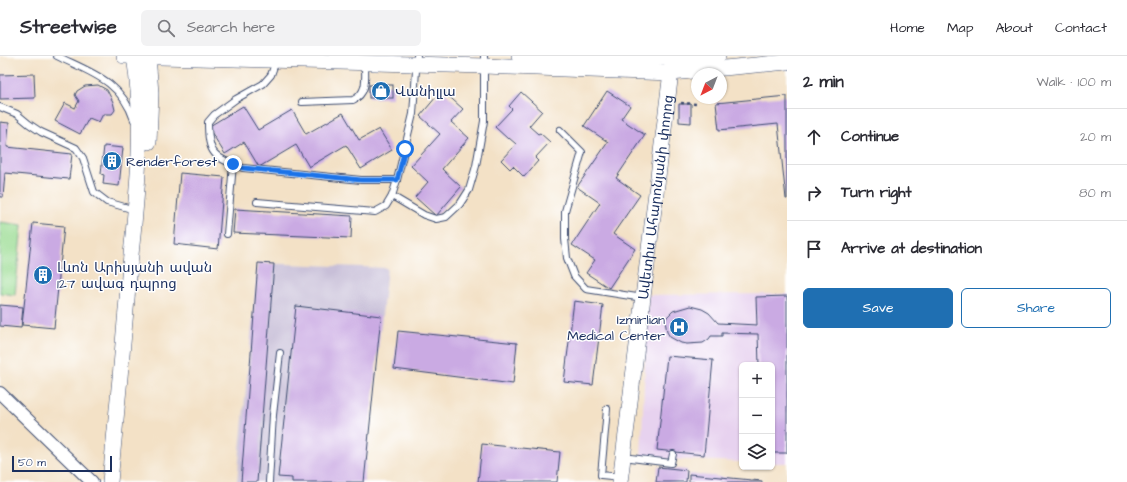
<!DOCTYPE html>
<meta charset="utf-8">
<style>
:root{--surface:#fff;--page:#f2f2f3;--text:#2b2b33;--muted:#7c7c81;--line:#e1e1e2;--accent:#1f6fb2}
body{margin:0;font-family:"Architects Daughter","Noto Sans Armenian",sans-serif;background:var(--page);color:var(--text)}
.controls{position:absolute;right:12px;bottom:12px;display:grid;overflow:hidden;border-radius:6px;box-shadow:0 1px 3px #0004}
.controls button{width:36px;height:36px;display:grid;place-items:center;padding:0;border:0;border-bottom:1px solid var(--line);background:var(--surface);color:var(--text);font:20px sans-serif}
.compass{position:absolute;left:691px;top:12px;width:36px;height:36px;border-radius:50%;background:var(--surface);box-shadow:0 1px 3px #0004;rotate:222deg}
.scale{position:absolute;left:12px;bottom:10px;width:100px;box-sizing:border-box;padding-left:4px;border:2px solid #1b2f5e;border-top:0;font-size:11px;line-height:14px;white-space:nowrap;color:#1b2f5e;-webkit-text-stroke:3px #fff;paint-order:stroke}
.stop{position:absolute;width:12px;height:12px;margin:-9px;border:3px solid #1a73e8;border-radius:50%;background:#fff}
.stop.end{background:#1a73e8;border-color:#fff;box-shadow:0 1px 4px #0008}
.list{margin:0;padding:0;list-style:none}
h2{display:flex;justify-content:space-between;align-items:center;height:52px;margin:0;padding:0 16px;font-size:17px}
h2 small{font-size:13px;font-weight:400;color:var(--muted)}
.list li{display:grid;grid-template-columns:26px 1fr auto;gap:12px;align-items:center;box-sizing:border-box;height:56px;padding:0 16px;border-top:1px solid var(--line)}
.list b{display:block;font-size:15px;white-space:nowrap}
.list em{font-size:13px;font-style:normal;color:var(--muted)}
.actions{display:flex;gap:8px;padding:12px 16px}
.actions a{flex:1;padding:9px 0;border:1px solid var(--accent);border-radius:6px;text-align:center;font-size:14px;color:var(--accent)}
.actions .main{background:var(--accent);color:#fff}
.icon{flex:none;width:22px;height:22px;fill:none;stroke:currentColor;stroke-width:2;stroke-linecap:round;stroke-linejoin:round}
.map{position:relative;flex:none;width:787px;height:426px;overflow:hidden}
header{display:flex;align-items:center;gap:24px;box-sizing:border-box;height:56px;padding:0 20px;background:var(--surface);border-bottom:1px solid var(--line)}
header strong{font-size:19px}
nav{display:flex;gap:22px;margin-inline-start:auto;font-size:14px}
.search{width:280px;height:36px;background:var(--page);display:flex;align-items:center;gap:10px;box-sizing:border-box;padding:0 14px;border-radius:6px;color:var(--muted);font-size:15px}
main{display:flex}
aside{flex:1;background:var(--surface)}
.map>svg:first-child{display:block}
.built{fill:#e7d2ef}
.industrial{fill:#c8bfd8}
.green{fill:#9cdd94;stroke:#5c8679}
.building{fill:#caaae3}
.lines{fill:none;stroke-linecap:round;stroke-linejoin:round}
.service-casing{stroke:#3b4a6e;stroke-width:8}
.minor-casing{stroke:#3b4a6e;stroke-width:14}
.tertiary-casing{stroke:#3b4a6e;stroke-width:16}
.path{stroke:#3b4a6e;stroke-width:2.5;stroke-dasharray:3 3;stroke-linecap:butt}
.service{stroke:#fff;stroke-width:6}
.minor{stroke:#fff;stroke-width:12}
.tertiary{stroke:#fff;stroke-width:15}
.route{stroke:#1a73e8;stroke-width:5}
.labels{text-anchor:middle;stroke-width:3;stroke-linejoin:round;paint-order:stroke}
.poi-label{font-size:14px;fill:#1b2f5e;stroke:#fff;text-anchor:start}
.street-label{font-size:14px;fill:#1b2f5e;stroke:#fff}
</style>
<header>
<strong>Streetwise</strong>
<div class="search"><svg class="icon" aria-label="search" viewBox="0 0 24 24"><circle cx="10" cy="10" r="6"/><path d="M15 15l6 6"/></svg>Search here</div>
<nav><a>Home</a><a>Map</a><a>About</a><a>Contact</a></nav>
</header>
<main>
<div class="map">
<svg width="787" height="426" viewBox="0 0 787 426">
<rect width="100%" height="100%" fill="#fff"/>
<filter id="ink" filterUnits="userSpaceOnUse"><feTurbulence type="fractalNoise" baseFrequency=".025" numOctaves="2"/><feDisplacementMap in="SourceGraphic" scale="8" xChannelSelector="R" yChannelSelector="G"/><feConvolveMatrix kernelMatrix="1 2 1 2 8 2 1 2 1" color-interpolation-filters="sRGB"/></filter>
<filter id="wash" filterUnits="userSpaceOnUse"><feTurbulence type="fractalNoise" baseFrequency=".012" numOctaves="4" result="noise"/><feDisplacementMap in="SourceGraphic" scale="16" xChannelSelector="R" yChannelSelector="G"/><feGaussianBlur stdDeviation="0.9" result="paint"/><feColorMatrix in="noise" values="0 0 0 0 0 0 0 0 0 0 0 0 0 0 0 0 0 1.4 0 .05"/><feComposite in="paint" operator="in"/></filter>
<g filter="url(#wash)">
<rect width="100%" height="100%" fill="#f3e1c6"/>
<!-- built -->
<path class="built" d="M787,238v169h-15v-98h-30v97l-101,-4 7,-163z"/>
<!-- industrial -->
<path class="industrial" d="M258,207l129,5 -23,214h-127z"/>
<!-- green -->
<path class="green" d="M0,166l22,3 -7,70 -15,-2z"/>
<g id="blocks">
<!-- building -->
<g class="building">
<path d="M34,18l1,24 -35,1v-24z"/>
<path d="M98,29l9,5 6,12 2,8 -3,4h-9l-4,8 -10,-4 -9,16 -25,-13 10,-18 10,5 4,-7 -4,-6 2,-4 8,-5z"/>
<rect x="369" y="29" width="24" height="13"/>
<path d="M442,34l21,19 -12,13 18,16 -27,31 19,18 -25,29 -21,-19 13,-15 -17,-16 29,-32 -20,-18z"/>
<path d="M607,35l23,15 -9,13 24,16 -29,43 24,17 -27,39 22,15 -26,39 -23,-15 9,-13 -23,-15 28,-42 -23,-16 31,-45 -24,-16z"/>
<path d="M521,36l21,19 -13,15 9,8 2,-1 10,9 -15,16 3,3 -14,16 -11,-11 -3,3 -9,-9 15,-16 -7,-6 -1,1 -13,-12 17,-18 -3,-3z"/>
<path d="M787,40v103h-1l-8,-75 -59,6 -3,-27z"/>
<path d="M679,48h12v19l-12,-1z"/>
<path d="M243,50l15,24 34,-20 14,24 37,-21 16,27 20,-11 13,21 -31,19 -15,-24 -37,22 -13,-22 -37,22 -15,-25 -19,12 -17,-27z"/>
<path d="M0,66l9,1 -2,24 65,7 -3,25 -64,-6 -2,24h-3z"/>
<path d="M104,90l19,2 -4,38 -16,-2 1,-9 -3,-1z"/>
<path d="M180,117l44,4 -6,72 -44,-5z"/>
<path d="M235,153l117,7 -1,22 -118,-5z"/>
<path d="M33,167l31,3 -10,102 -32,-3z"/>
<path d="M258,207l16,1 -17,218h-16z"/>
<path d="M787,240v157h-15v-88h-13l-1,-31 -36,-1v3h-11l-2,3 -6,4 -16,1 -6,-1 -11,-6 -3,-5 -2,-11 2,-4 6,-6 17,-5 12,3 7,4 9,10 39,2 -1,-28z"/>
<path d="M574,245l29,4 -10,80 -29,-3z"/>
<path d="M0,249l23,2 -2,21 -21,-2z"/>
<path d="M296,250l85,10 -17,166h-72v-4l-14,-1z"/>
<path d="M398,275l119,12 -4,41 -119,-15z"/>
<path d="M667,300l46,4 -9,95 -47,-5z"/>
<path d="M482,388l78,8 -3,30h-79z"/>
<path d="M658,411l29,3 -1,12h-30z"/>
<path d="M689,418l73,7v1h-73z"/>
</g>
</g>
</g>
<g filter="url(#ink)">
<use href="#blocks" fill-opacity="0" stroke="#3b4a6e" stroke-width="1"/>
<g class="lines">
<defs>
<g id="service">
<path d="M57,0c35,17 64,25 77,64"/>
<path d="M276,5l-5,14 -8,9 -27,15 -22,16 -6,7c0,33 6,35 35,46l118,12h36"/>
<path d="M302,46l51,-2c15,-7 12,-22 12,-36"/>
<path d="M0,51l17,7 12,10 12,8 35,16 7,10 11,34 13,10 28,8"/>
<path d="M560,74l22,22 -17,59v28l2,19 7,18 12,13 57,9"/>
<path d="M392,140l32,19 12,4 10,-2 14,-13 9,-14 7,-24 8,-45v-65"/>
<path d="M257,146l118,10 11,-6 6,-10 5,-16 16,-66 4,-58"/>
<path d="M227,178l6,-70"/>
<path d="M607,353l-6,66 20,2"/>
<path d="M623,401l48,6 2,-9"/>
<path d="M269,426l4,-67 7,-62"/>
</g>
<path id="minor" d="M0,337l92,89"/>
<g id="tertiary">
<path d="M124,0l360,10 187,7 116,-11"/>
<path d="M148,0l3,37 -2,49"/>
<path d="M519,0l154,2 45,-2"/>
<path d="M110,426c7,-72 14,-145 20,-217 7,-70 15,-140 4,-209"/>
<path id="s1" d="M620,426l53,-426"/>
</g>
</defs>
<!-- service casing -->
<use href="#service" class="service-casing"/>
<!-- minor casing -->
<use href="#minor" class="minor-casing"/>
<!-- tertiary casing -->
<use href="#tertiary" class="tertiary-casing"/>
<!-- path -->
<path class="path" d="M681,47l15,1"/>
<!-- service -->
<use href="#service" class="service"/>
<!-- minor -->
<use href="#minor" class="minor"/>
<!-- tertiary -->
<use href="#tertiary" class="tertiary"/>
</g>
</g>
<g class="lines" filter="url(#ink)">
<!-- route -->
<path class="route" d="M233,108l10,4 118,12h36l8,-31"/>
</g>
<!-- icons -->
<defs>
<symbol id="shop-disc" viewBox="-11 -11 22 22"><circle r="9.5" fill="#1f6fb2" stroke="#fff"/><path d="M-5-2.5h2.3a2.7 3.5 0 0 1 5.4 0H5L5.5 6h-11ZM-1.5-2.5h3a1.5 2.3 0 0 0-3 0Z" fill="#fff"/></symbol>
<symbol id="building-disc" viewBox="-11 -11 22 22"><circle r="9.5" fill="#1f6fb2" stroke="#fff"/><path d="M-4-6H4V6H1V3H-1V6H-4ZM-2.5-4.3h1.7v1.8h-1.7ZM.8-4.3h1.7v1.8H.8ZM-2.5-1h1.7V.8h-1.7ZM.8-1h1.7V.8H.8Z" fill="#fff"/></symbol>
<symbol id="hospital-disc" viewBox="-11 -11 22 22"><circle r="9.5" fill="#1f6fb2" stroke="#fff"/><path d="M-5-5h3v3.5h4V-5h3V5h-3V1.5h-4V5h-3Z" fill="#fff"/></symbol>
</defs>
<g fill-rule="evenodd">
<use href="#shop-disc" x="370" y="24" width="22" height="22"/>
<use href="#building-disc" x="101" y="94" width="22" height="22"/>
<use href="#building-disc" x="32" y="208" width="22" height="22"/>
<use href="#hospital-disc" x="668" y="260" width="22" height="22"/>
</g>
<g class="labels">
<!-- poi labels -->
<g class="poi-label">
<text x="395" y="40">Վանիլլա</text>
<text x="126" y="110">Renderforest</text>
<text x="57" y="216">Լևոն Արիսյանի ավան<tspan x="57" dy="16">127 ավագ դպրոց</tspan></text>
<text x="665" y="268" text-anchor="end">Izmirlian<tspan x="665" dy="16">Medical Center</tspan></text>
</g>
<!-- street labels -->
<g class="street-label">
<text dy="5" stroke="none"><textPath href="#s1" startOffset="287">Ավետիս Ահարոնյանի փողոց</textPath></text>
</g>
</g>
</svg>
<div class="controls">
<button>+</button>
<button>−</button>
<button><svg class="icon" aria-label="layers" viewBox="0 0 24 24"><path d="M12 4l9 5-9 5-9-5zM3 14l9 5 9-5"/></svg></button>
</div>
<svg class="compass" viewBox="-18 -18 36 36"><path d="M0-13l5 13h-10z" fill="#e53935"/><path d="M0 13l5-13h-10z" fill="#7c7c81"/></svg>
<div class="scale">50 m</div>
<div class="stop" style="left:405px;top:93px"></div>
<div class="stop end" style="left:233px;top:108px"></div>
</div>
<aside>
<h2>2 min<small>Walk · 100 m</small></h2>
<ul class="list">
<li><svg class="icon" aria-label="ahead" viewBox="0 0 24 24"><path d="M12 20V5M6 11l6-6 6 6"/></svg><div><b>Continue</b></div><em>20 m</em></li>
<li><svg class="icon" aria-label="right" viewBox="0 0 24 24"><path d="M7 20v-9h11M14 6l5 5-5 5"/></svg><div><b>Turn right</b></div><em>80 m</em></li>
<li><svg class="icon" aria-label="arrive" viewBox="0 0 24 24"><path d="M6 21V4h12l-3 4 3 4H6"/></svg><div><b>Arrive at destination</b></div></li>
</ul>
<div class="actions"><a class="main">Save</a><a>Share</a></div>
</aside>
</main>
